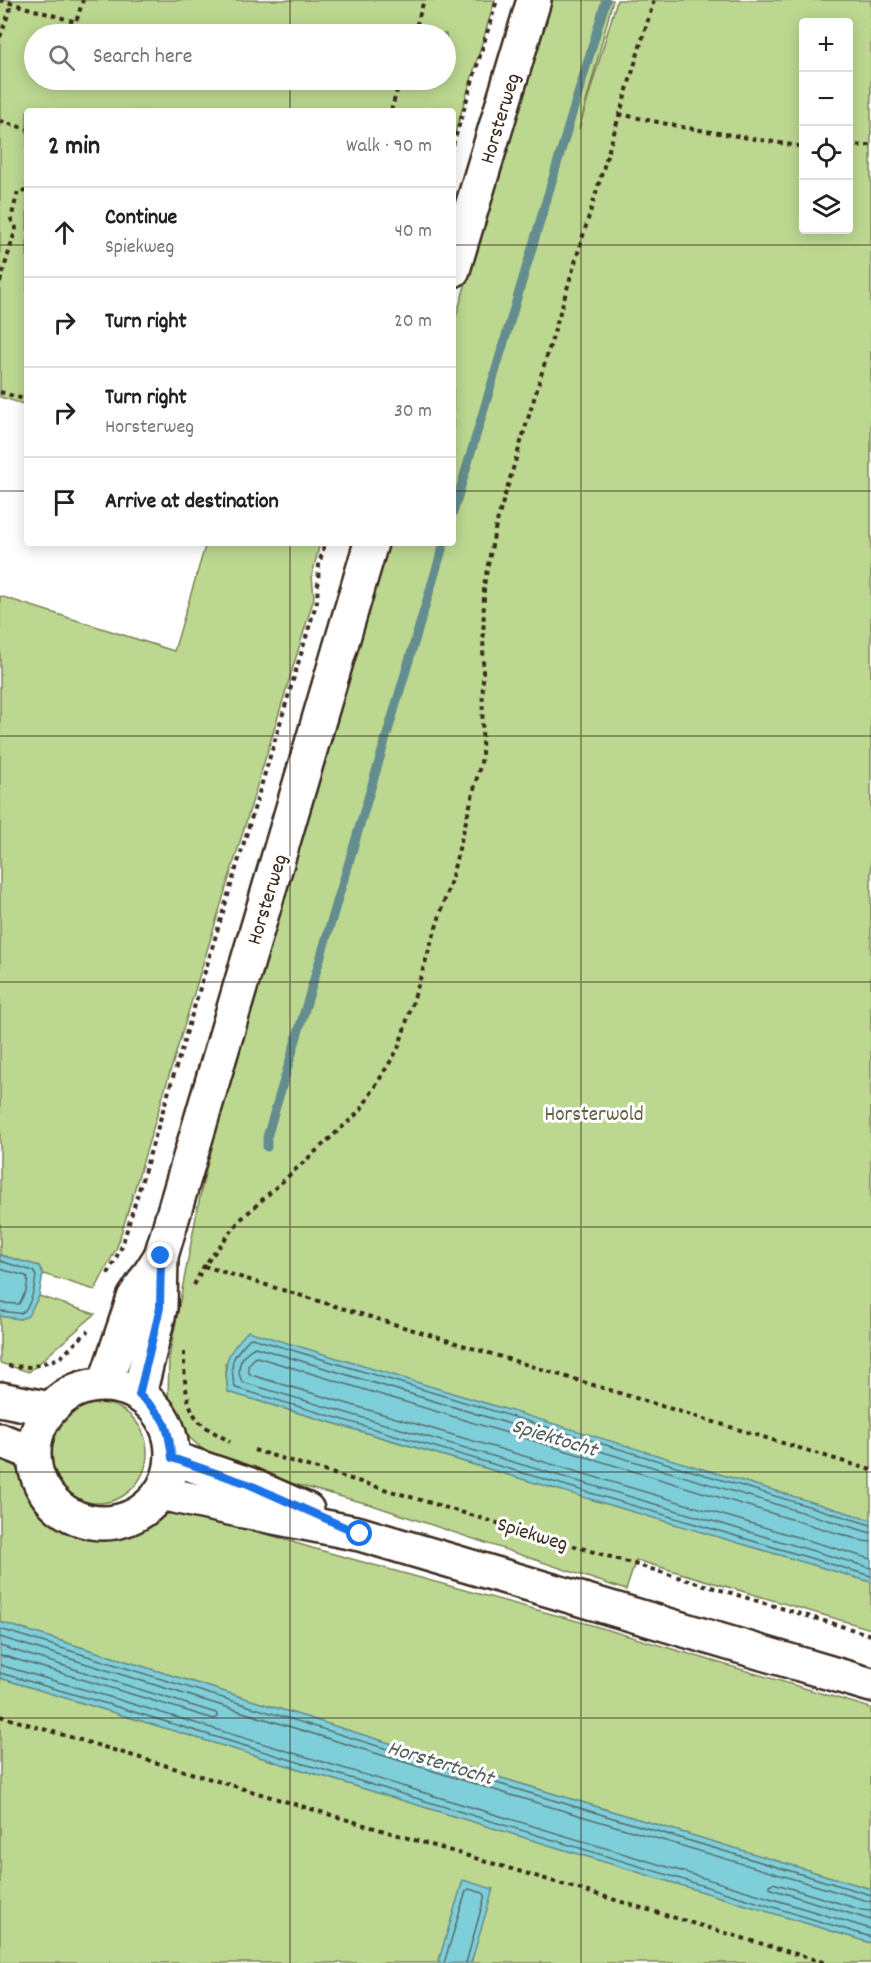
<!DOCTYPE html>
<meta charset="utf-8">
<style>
:root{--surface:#fff;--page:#f2f2f2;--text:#202124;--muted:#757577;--line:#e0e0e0}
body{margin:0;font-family:Dekko,sans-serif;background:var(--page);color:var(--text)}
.controls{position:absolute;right:18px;top:18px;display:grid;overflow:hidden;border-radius:6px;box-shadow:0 3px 15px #0003}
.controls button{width:54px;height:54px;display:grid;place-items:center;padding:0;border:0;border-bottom:2px solid var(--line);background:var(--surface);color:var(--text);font:30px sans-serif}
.stop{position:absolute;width:18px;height:18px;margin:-14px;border:4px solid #1a73e8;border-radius:50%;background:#fff}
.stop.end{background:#1a73e8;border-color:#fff;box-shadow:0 2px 6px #0008}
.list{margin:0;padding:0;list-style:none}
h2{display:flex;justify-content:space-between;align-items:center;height:78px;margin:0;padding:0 24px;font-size:26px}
h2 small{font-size:20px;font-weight:400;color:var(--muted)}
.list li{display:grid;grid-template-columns:39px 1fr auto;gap:18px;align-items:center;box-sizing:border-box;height:90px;padding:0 24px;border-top:2px solid var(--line)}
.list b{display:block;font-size:22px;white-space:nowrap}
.list p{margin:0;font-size:20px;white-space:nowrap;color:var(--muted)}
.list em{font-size:20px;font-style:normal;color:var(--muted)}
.icon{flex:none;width:33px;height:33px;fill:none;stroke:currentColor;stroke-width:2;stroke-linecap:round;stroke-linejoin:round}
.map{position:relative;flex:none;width:871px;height:1963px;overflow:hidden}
.search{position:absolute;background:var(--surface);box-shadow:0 3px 15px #0003;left:24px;top:24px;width:432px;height:66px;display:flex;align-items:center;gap:15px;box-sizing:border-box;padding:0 21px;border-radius:33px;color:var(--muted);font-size:22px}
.panel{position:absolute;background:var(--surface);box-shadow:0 3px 15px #0003;left:24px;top:108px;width:432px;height:438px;border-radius:6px}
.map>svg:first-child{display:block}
.green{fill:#bcd890;stroke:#7c8157;stroke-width:1.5;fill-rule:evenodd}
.water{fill:#7fcfdb;stroke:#648d8f;stroke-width:1.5}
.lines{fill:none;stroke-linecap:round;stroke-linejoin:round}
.shore{stroke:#566c6a;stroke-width:1.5}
.stream{stroke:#648d8f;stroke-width:9}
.tertiary-casing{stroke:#3b2a1e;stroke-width:38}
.secondary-casing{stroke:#3b2a1e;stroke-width:38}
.path{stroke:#3b2a1e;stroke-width:4;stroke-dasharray:4.5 4.5;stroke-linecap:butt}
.tertiary{stroke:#fff;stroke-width:33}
.secondary{stroke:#fff;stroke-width:33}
.route{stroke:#1a73e8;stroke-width:8}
.grid{fill:none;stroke:#3b2a1e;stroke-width:1.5;stroke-opacity:0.55}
.labels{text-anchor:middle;stroke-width:6;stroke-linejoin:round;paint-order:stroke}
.street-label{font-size:21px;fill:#3b2a1e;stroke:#fff}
.park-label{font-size:21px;fill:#625e40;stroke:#fff}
.water-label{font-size:22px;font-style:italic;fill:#4f5c57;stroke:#fff}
</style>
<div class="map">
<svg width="871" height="1963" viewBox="0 0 871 1963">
<rect width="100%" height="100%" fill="#fff"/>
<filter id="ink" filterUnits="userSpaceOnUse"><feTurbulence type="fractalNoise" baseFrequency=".0167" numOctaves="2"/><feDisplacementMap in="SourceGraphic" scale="12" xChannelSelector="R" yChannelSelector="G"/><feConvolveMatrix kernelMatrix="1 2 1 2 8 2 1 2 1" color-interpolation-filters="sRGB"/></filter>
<g filter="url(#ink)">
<!-- green -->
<g class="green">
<path d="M0,0h495l-42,140v-29h-426v294l-27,-8zM446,34v46h-412v-46z"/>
<path d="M551,0h62l-34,129 38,-129h254v1520l-319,-96 -327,-60 3,28 643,190v47l-235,-69 -10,30 -254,-85 -137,-37 -25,-12 -20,-18 -22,-38 1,-42 31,-162 23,-102 165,-551h65v-217zM804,22h44v208h-44z"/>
<path d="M206,543h114l-8,32 2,23 -197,649 -22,43 -52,-16 -4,-8 -39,-11v-659l174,55z"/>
<path d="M39,1296l56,18 -66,58 -29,-9v-47l20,3 7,-3z"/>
<circle cx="97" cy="1453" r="50"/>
<path d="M0,1455l15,9 11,26 16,25 32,19 36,3 35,-9 13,-11 14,-4h27l113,35 276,76 283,84v181l-353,-106 -518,-161z"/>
<path d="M0,1678l871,265v20h-871z"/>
</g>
<!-- water -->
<g class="water">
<path d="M0,1255l39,11 4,8 -4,22 -11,20 -8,3 -20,-3z"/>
<path d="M248,1331l623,189v62l-643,-190c-4,-35 -3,-35 20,-61z"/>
<path d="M0,1622l518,161 353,106v54l-871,-265z"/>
<path d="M463,1880l30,9 -22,74h-33z"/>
</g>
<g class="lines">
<!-- shore -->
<g class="shore">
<path d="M0,1261l33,10 3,5c-1,9 -5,33 -15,37 -6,1 -15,-2 -21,-2"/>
<path d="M0,1269l26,7 2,3 -2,12 -7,13 -19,-1"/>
<path d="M871,1525l-619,-187 -3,1c-18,20 -19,20 -15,46l2,3 635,188"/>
<path d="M871,1533l-616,-186c-14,7 -20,21 -13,35l629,186"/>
<path d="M871,1542l-8,-1 -606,-184 -3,1 -6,8 1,7 2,2 620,184"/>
<path d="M0,1629l516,160 355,106"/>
<path d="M0,1637l514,159 357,106"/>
<path d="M0,1646l216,67 2,4 -4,2 -206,-62 -8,-1"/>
<path d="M0,1665l113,33 758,231"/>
<path d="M0,1673l111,32 760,232"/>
<path d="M871,1911l-9,-1 -89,-27 -4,2 2,4 100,31"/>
<path d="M444,1963l22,-72 3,-2 14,4 2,2 -19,68"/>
</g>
<!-- stream -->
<g class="stream">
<path d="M453,513l153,-513"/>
<path d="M267,1147v-10l177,-594"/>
</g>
<defs>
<g id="tertiary">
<path d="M453,270l81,-270"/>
<path d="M105,1384l29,-86 27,-42"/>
<path d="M139,1395l21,-87 1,-52 210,-713"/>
</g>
<g id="secondary">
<circle cx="103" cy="1454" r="69"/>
<path d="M0,1399l50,10"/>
<path d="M0,1440l33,13"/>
<path d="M172,1458l76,26 59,26"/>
<path d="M160,1493l79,17 121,24 511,151"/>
</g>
</defs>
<!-- tertiary casing -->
<use href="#tertiary" class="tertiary-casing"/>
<!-- secondary casing -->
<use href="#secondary" class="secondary-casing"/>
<!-- path -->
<g class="path">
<path d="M0,0l76,22 7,-22"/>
<path d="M414,34l10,-34"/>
<path d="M0,37l12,-33"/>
<path d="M391,111l9,-31"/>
<path d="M619,114l63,13 122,20"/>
<path d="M0,121l27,8"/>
<path d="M453,145l44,-145"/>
<path d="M848,146l23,-1"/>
<path d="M0,282l16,-54 -5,-9 7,-28h7l2,-6"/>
<path d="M0,392l27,8"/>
<path d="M204,1266l667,204"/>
<path d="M108,1274l14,-28 195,-645 2,-37 6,-21"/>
<path d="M194,1285l10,-19 36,-46 120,-109 38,-62 53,-169 31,-122 2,-173 12,-60 158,-525"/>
<path d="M184,1352c0,21 0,57 18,72 8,7 19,12 28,18"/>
<path d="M8,1366l23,1 29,-9 28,-27"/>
<path d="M254,1450l617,185"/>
<path d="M0,1716l826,247"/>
</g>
<!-- tertiary -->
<use href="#tertiary" class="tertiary"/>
<!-- secondary -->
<use href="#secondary" class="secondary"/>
</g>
</g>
<g class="lines" filter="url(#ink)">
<!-- route -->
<path class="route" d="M161,1256l-1,52 -21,87c26,22 29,29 33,63l76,26 112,50"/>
</g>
<!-- grid -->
<path class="grid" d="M290,0v34M581,0v1963M290,80v31M0,245h27M453,245h418M0,491h27M453,491h418M290,543v1420M0,736h871M0,982h871M0,1227h871M0,1472h871M0,1718h871"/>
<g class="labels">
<!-- street labels -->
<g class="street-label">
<text transform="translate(499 118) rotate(-73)" y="7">Horsterweg</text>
<text transform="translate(266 899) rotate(-73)" y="7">Horsterweg</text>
<text transform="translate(533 1533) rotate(17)" y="7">Spiekweg</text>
</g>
<!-- park labels -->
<g class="park-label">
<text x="594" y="1120">Horsterwold</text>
</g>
<!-- water labels -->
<g class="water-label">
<text transform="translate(555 1436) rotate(17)" y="8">Spiektocht</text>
<text transform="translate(441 1761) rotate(17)" y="8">Horstertocht</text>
</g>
</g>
</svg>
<div class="controls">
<button>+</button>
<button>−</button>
<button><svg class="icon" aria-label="locate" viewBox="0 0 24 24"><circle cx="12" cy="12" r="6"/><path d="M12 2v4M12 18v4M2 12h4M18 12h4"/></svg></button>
<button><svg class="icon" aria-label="layers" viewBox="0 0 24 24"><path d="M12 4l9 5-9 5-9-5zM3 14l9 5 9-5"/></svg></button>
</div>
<div class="stop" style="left:360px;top:1534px"></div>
<div class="stop end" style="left:161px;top:1256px"></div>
<div class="search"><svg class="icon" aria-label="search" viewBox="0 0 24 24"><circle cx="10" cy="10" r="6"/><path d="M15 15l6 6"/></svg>Search here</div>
<section class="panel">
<h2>2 min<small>Walk · 90 m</small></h2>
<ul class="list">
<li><svg class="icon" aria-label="ahead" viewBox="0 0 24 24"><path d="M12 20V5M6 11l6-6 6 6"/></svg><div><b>Continue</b><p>Spiekweg</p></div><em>40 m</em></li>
<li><svg class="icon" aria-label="right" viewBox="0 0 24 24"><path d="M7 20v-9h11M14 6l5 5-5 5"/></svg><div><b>Turn right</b></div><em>20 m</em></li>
<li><svg class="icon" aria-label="right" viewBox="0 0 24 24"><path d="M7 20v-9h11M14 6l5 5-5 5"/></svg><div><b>Turn right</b><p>Horsterweg</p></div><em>30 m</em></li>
<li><svg class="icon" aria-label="arrive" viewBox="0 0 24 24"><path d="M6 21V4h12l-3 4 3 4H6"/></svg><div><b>Arrive at destination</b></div></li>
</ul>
</section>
</div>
